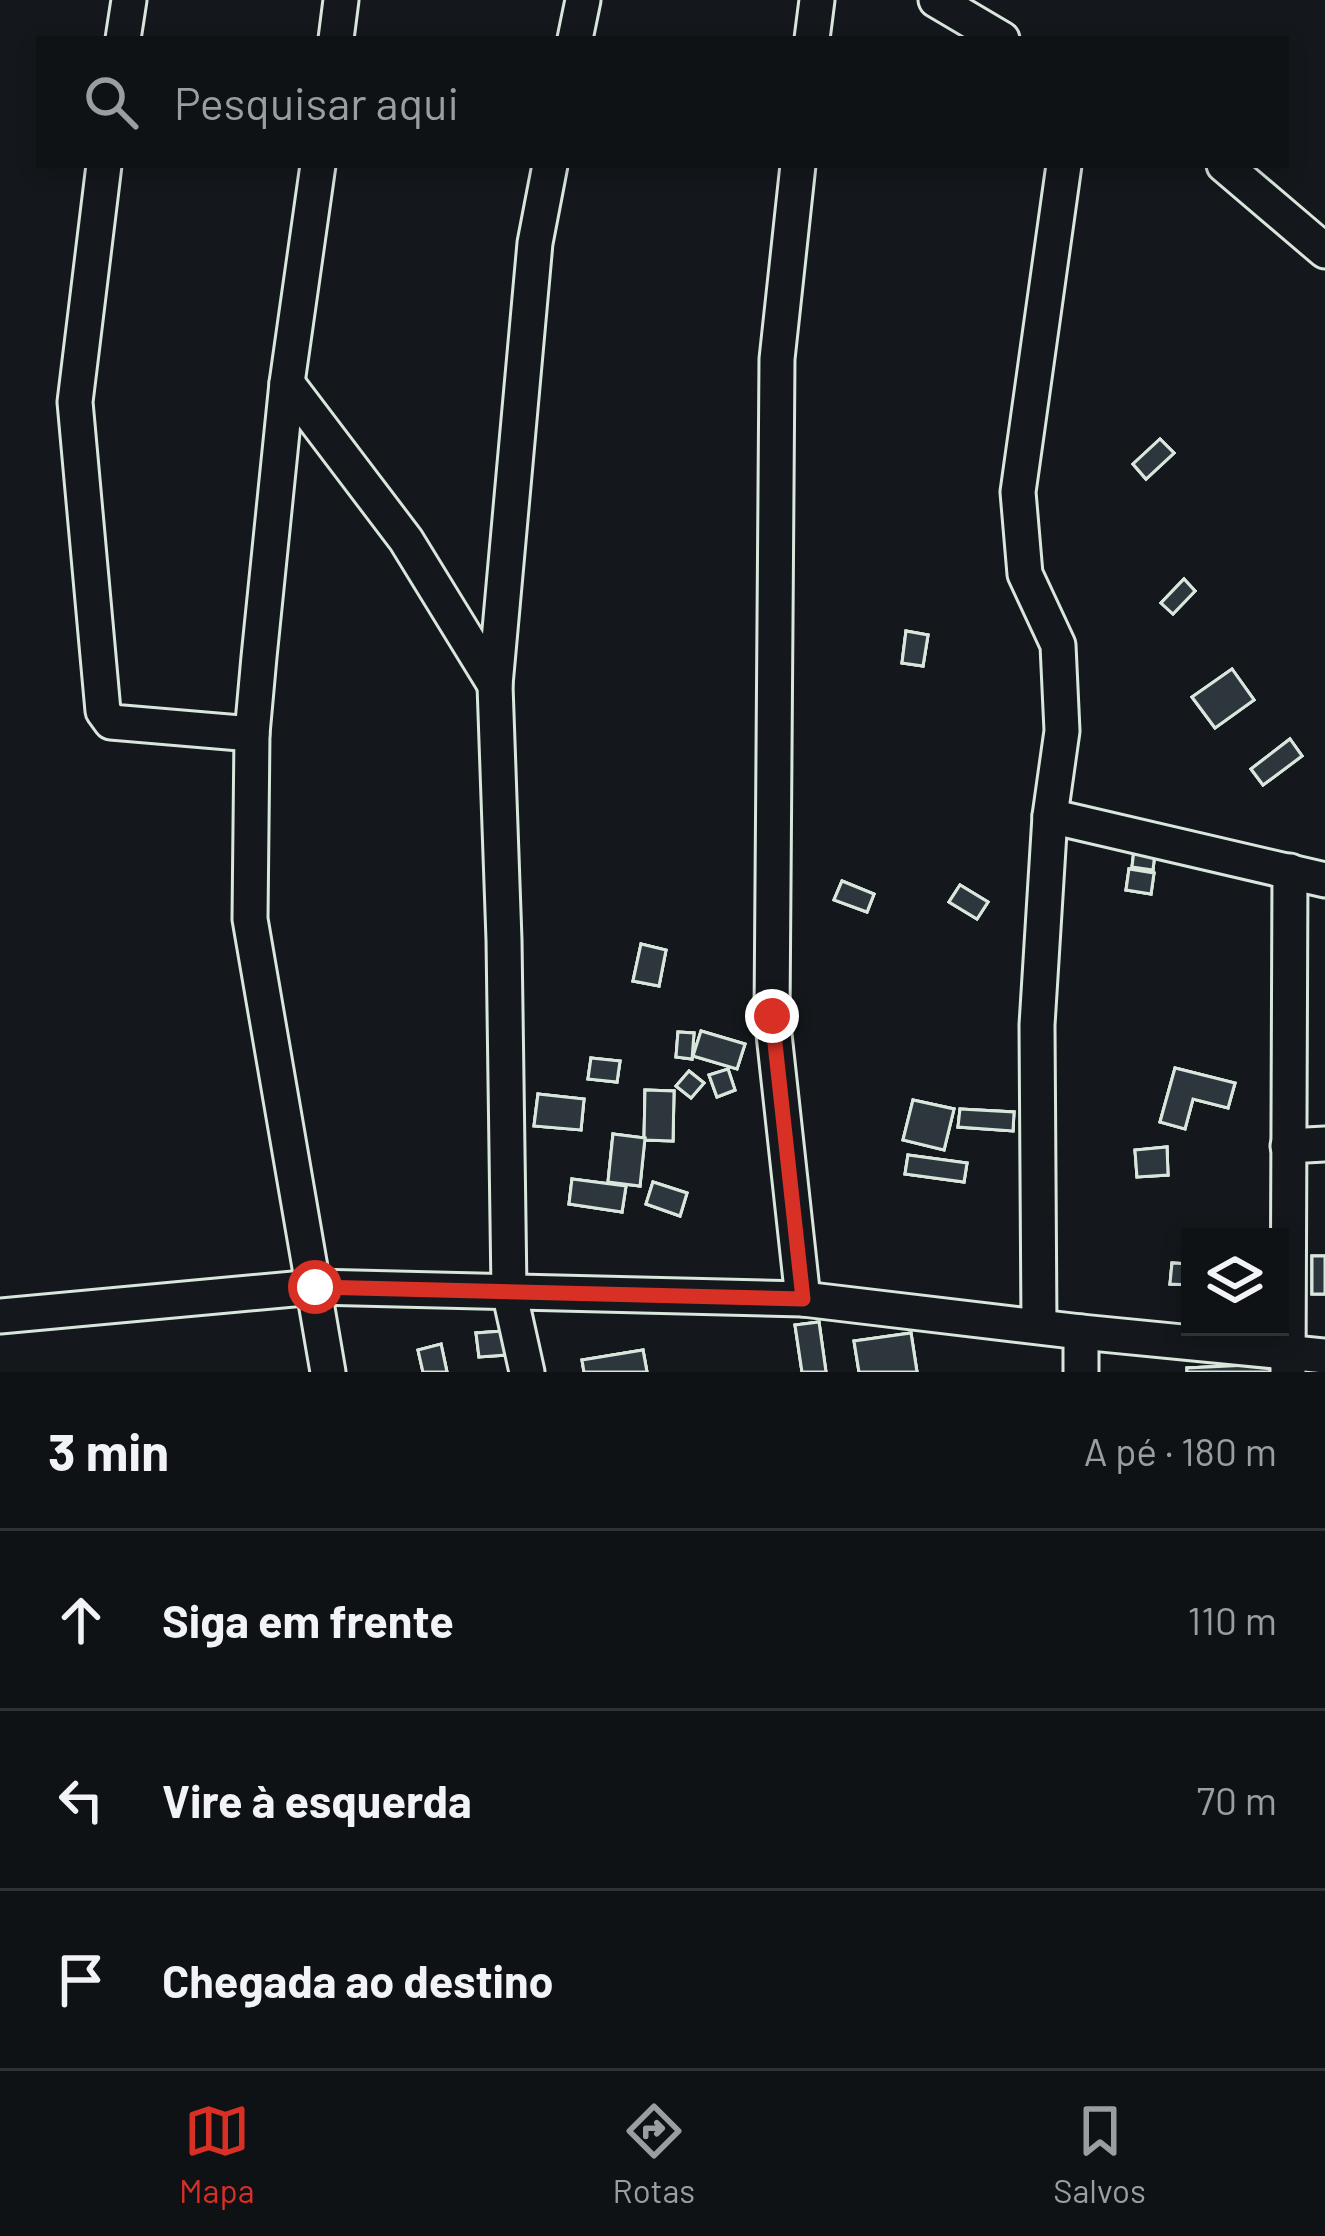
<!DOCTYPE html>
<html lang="pt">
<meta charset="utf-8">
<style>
:root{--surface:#0f1215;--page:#1d2022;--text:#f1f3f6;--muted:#9b9ea0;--line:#2f3234;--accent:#d93025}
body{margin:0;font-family:Barlow,sans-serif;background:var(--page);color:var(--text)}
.controls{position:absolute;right:36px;bottom:36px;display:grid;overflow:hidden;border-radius:0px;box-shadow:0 6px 18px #0003}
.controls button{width:108px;height:108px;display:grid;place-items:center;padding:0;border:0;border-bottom:3px solid var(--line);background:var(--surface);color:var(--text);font:60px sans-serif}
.stop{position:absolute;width:36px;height:36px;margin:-27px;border:9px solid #d93025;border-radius:50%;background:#fff}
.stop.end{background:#d93025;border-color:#fff;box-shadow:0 3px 12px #0008}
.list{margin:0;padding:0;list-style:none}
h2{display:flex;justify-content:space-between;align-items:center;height:156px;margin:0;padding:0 48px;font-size:51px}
h2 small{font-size:39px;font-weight:400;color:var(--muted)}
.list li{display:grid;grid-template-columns:78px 1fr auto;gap:36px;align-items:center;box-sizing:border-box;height:180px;padding:0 48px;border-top:3px solid var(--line)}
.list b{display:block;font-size:45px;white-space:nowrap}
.list em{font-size:39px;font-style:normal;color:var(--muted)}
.icon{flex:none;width:66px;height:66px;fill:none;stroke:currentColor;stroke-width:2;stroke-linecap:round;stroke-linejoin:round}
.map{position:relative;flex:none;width:1325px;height:1372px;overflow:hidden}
.search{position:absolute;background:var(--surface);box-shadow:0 6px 18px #0003;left:36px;right:36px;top:36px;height:132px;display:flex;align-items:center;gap:30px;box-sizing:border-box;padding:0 42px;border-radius:0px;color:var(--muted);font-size:45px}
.sheet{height:696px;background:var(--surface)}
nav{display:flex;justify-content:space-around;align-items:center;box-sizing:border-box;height:168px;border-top:3px solid var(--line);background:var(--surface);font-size:33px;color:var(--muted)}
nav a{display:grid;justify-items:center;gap:6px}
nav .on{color:var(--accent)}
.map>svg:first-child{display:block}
.building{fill:#2c363c;stroke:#d8e6dc;stroke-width:3}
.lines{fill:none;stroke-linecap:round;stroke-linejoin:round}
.minor-casing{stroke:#d8e6dc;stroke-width:39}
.minor{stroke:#14181c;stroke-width:33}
.route{stroke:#d93025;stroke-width:15}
</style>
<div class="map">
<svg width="1325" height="1372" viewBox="0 0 1325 1372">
<rect width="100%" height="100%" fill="#14181c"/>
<!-- building -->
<g class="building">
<path d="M1160,439l14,14 -28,26 -13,-15z"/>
<path d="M1160,439l14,14 -28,26 -13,-15z"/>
<path d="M1160,439l14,14 -28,26 -13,-15z"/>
<path d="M1184,579l11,12 -22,23 -12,-11z"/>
<path d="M1184,579l11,12 -22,23 -12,-11z"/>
<path d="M1184,579l11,12 -22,23 -12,-11z"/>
<path d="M906,631l22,4 -5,31 -21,-3z"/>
<path d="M906,631l22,4 -5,31 -21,-3z"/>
<path d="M906,631l22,4 -5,31 -21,-3z"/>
<path d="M1232,669l22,31 -39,28 -23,-31z"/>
<path d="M1232,669l22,31 -39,28 -23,-31z"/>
<path d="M1232,669l22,31 -39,28 -23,-31z"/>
<path d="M1290,739l12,17 -39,29 -12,-16z"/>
<path d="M1290,739l12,17 -39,29 -12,-16z"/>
<path d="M1290,739l12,17 -39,29 -12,-16z"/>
<path d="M1134,850l21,2 -2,18 -21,-3z"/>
<path d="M1134,850l21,2 -2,18 -21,-3z"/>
<path d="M1134,850l21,2 -2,18 -21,-3z"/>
<path d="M1129,869l25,4 -3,21 -25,-4z"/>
<path d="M1129,869l25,4 -3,21 -25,-4z"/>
<path d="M1129,869l25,4 -3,21 -25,-4z"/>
<path d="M842,881l32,13 -7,18 -33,-12z"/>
<path d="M842,881l32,13 -7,18 -33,-12z"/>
<path d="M842,881l32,13 -7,18 -33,-12z"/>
<path d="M960,885l28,17 -11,17 -28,-17z"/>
<path d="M960,885l28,17 -11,17 -28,-17z"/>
<path d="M960,885l28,17 -11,17 -28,-17z"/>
<path d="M641,944l25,6 -7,36 -26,-5z"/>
<path d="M641,944l25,6 -7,36 -26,-5z"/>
<path d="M641,944l25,6 -7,36 -26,-5z"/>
<path d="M701,1031l44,13 -8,25 -44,-13z"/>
<path d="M701,1031l44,13 -8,25 -44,-13z"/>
<path d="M701,1031l44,13 -8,25 -44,-13z"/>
<path d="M678,1032l16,1 -2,26 -16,-2z"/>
<path d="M678,1032l16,1 -2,26 -16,-2z"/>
<path d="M678,1032l16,1 -2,26 -16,-2z"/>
<path d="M591,1058l29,3 -3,21 -29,-3z"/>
<path d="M591,1058l29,3 -3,21 -29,-3z"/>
<path d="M591,1058l29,3 -3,21 -29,-3z"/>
<path d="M1175,1068l60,15 -7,25 -35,-9 -8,30 -25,-7z"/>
<path d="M1175,1068l60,15 -7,25 -35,-9 -8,30 -25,-7z"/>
<path d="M1175,1068l60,15 -7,25 -35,-9 -8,30 -25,-7z"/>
<path d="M728,1069l7,21 -18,7 -8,-22z"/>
<path d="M728,1069l7,21 -18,7 -8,-22z"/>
<path d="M728,1069l7,21 -18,7 -8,-22z"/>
<path d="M689,1071l15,12 -13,15 -15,-12z"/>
<path d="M689,1071l15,12 -13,15 -15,-12z"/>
<path d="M689,1071l15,12 -13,15 -15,-12z"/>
<path d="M645,1090l29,1 -1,50 -29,-1z"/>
<path d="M645,1090l29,1 -1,50 -29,-1z"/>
<path d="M645,1090l29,1 -1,50 -29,-1z"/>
<path d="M538,1094l46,5 -3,31 -47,-4z"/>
<path d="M538,1094l46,5 -3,31 -47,-4z"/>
<path d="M538,1094l46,5 -3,31 -47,-4z"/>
<path d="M913,1100l41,9 -10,41 -41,-10z"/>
<path d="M913,1100l41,9 -10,41 -41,-10z"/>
<path d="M913,1100l41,9 -10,41 -41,-10z"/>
<path d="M960,1109l54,3 -1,19 -55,-4z"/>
<path d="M960,1109l54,3 -1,19 -55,-4z"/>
<path d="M960,1109l54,3 -1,19 -55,-4z"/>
<path d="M613,1134l31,4 -4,48 -32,-4z"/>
<path d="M613,1134l32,4 -5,48 -32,-4z"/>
<path d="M613,1134l32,4 -5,48 -32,-4z"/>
<path d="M1167,1147l1,28 -31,2 -2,-27z"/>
<path d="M1167,1147l1,28 -31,2 -2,-27z"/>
<path d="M1167,1147l1,28 -31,2 -2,-27z"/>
<path d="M908,1155l59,8 -3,19 -59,-8z"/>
<path d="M908,1155l59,8 -3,19 -59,-8z"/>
<path d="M908,1155l59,8 -3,19 -59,-8z"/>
<path d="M572,1179l54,7 -4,26 -53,-8z"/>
<path d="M572,1179l54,7 -4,26 -53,-8z"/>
<path d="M572,1179l54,7 -4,26 -53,-8z"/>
<path d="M653,1182l34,11 -7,23 -34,-12z"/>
<path d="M653,1182l34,11 -7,23 -34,-12z"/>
<path d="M653,1182l34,11 -7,23 -34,-12z"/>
<rect x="1312" y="1256" width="13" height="38"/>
<rect x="1312" y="1256" width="13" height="38"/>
<rect x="1312" y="1256" width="13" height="38"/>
<path d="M1172,1263l18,1v21l-20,-1z"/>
<path d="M1172,1263l18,1v21l-20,-1z"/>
<path d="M1172,1263l18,1v21l-20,-1z"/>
<path d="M819,1322l7,50h-24l-7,-47z"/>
<path d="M819,1322l7,50h-24l-7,-47z"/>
<path d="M819,1322l7,50h-24l-7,-47z"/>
<path d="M503,1331l3,24 -27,2 -3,-24z"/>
<path d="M503,1331l3,24 -27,2 -3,-24z"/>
<path d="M503,1331l3,24 -27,2 -3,-24z"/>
<path d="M911,1333l6,39h-58l-5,-31z"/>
<path d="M911,1333l6,39h-58l-5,-31z"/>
<path d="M911,1333l6,39h-58l-5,-31z"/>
<path d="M441,1344l6,28h-24l-5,-22z"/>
<path d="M441,1344l6,28h-24l-5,-22z"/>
<path d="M441,1344l6,28h-24l-5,-22z"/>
<path d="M643,1350l4,22h-63l-2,-12z"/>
<path d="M643,1350l4,22h-63l-2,-12z"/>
<path d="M643,1350l4,22h-63l-2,-12z"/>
<path d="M1270,1364v8h-83v-4z"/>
<path d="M1270,1364v8h-83v-4z"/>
<path d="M1270,1364v8h-83v-4z"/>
</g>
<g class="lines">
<defs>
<g id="minor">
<path d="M936,0l66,39"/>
<path d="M123,39l6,-39"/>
<path d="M336,39l5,-39"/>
<path d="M575,39l8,-39"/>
<path d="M812,39l5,-39"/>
<path d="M104,165l-29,237 28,309 8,11 141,12"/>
<path d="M318,165l-31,218 -28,274 -7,77 -2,185 78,453"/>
<path d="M798,165l-21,194 -5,657 31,283"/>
<path d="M1224,165l101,86"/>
<path d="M287,383l119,157 89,145"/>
<path d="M1050,816l275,64"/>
<path d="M1288,1146l37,-2"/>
<path d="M0,1316l315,-29 488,12 278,33 244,24"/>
<path d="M1039,1326l-2,-301 13,-209 12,-85 -4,-86 -33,-71 -7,-82 46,-327"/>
<path d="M527,1372l-18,-81 -5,-351 -9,-255 40,-442 15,-78"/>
<path d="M1081,1372v-40"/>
<path d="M1288,1372l2,-501"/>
</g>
</defs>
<!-- minor casing -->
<use href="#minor" class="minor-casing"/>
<!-- minor -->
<use href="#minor" class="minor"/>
</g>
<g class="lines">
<!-- route -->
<path class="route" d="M315,1287l488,12 -31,-283"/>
</g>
</svg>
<div class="controls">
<button><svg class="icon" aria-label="layers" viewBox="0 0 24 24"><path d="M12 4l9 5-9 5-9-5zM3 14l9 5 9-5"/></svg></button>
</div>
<div class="stop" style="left:315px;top:1287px"></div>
<div class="stop end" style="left:772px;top:1016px"></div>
<div class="search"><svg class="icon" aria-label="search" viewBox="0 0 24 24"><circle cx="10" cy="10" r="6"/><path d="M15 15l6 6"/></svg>Pesquisar aqui</div>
</div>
<section class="sheet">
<h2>3 min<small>A pé · 180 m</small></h2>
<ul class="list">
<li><svg class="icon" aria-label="ahead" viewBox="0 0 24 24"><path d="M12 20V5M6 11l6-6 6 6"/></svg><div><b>Siga em frente</b></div><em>110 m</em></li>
<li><svg class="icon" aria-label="left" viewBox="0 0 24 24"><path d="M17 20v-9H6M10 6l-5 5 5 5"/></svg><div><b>Vire à esquerda</b></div><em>70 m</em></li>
<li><svg class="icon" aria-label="arrive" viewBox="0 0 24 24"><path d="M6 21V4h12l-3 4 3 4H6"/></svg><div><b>Chegada ao destino</b></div></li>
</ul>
</section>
<nav>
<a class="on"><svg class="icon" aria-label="map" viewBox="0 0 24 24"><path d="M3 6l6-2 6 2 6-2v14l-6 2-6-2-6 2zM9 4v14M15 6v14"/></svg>Mapa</a>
<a><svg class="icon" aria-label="directions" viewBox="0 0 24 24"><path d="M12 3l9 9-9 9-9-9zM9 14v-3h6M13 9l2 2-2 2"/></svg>Rotas</a>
<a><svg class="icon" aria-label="saved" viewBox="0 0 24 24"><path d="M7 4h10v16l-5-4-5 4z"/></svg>Salvos</a>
</nav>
